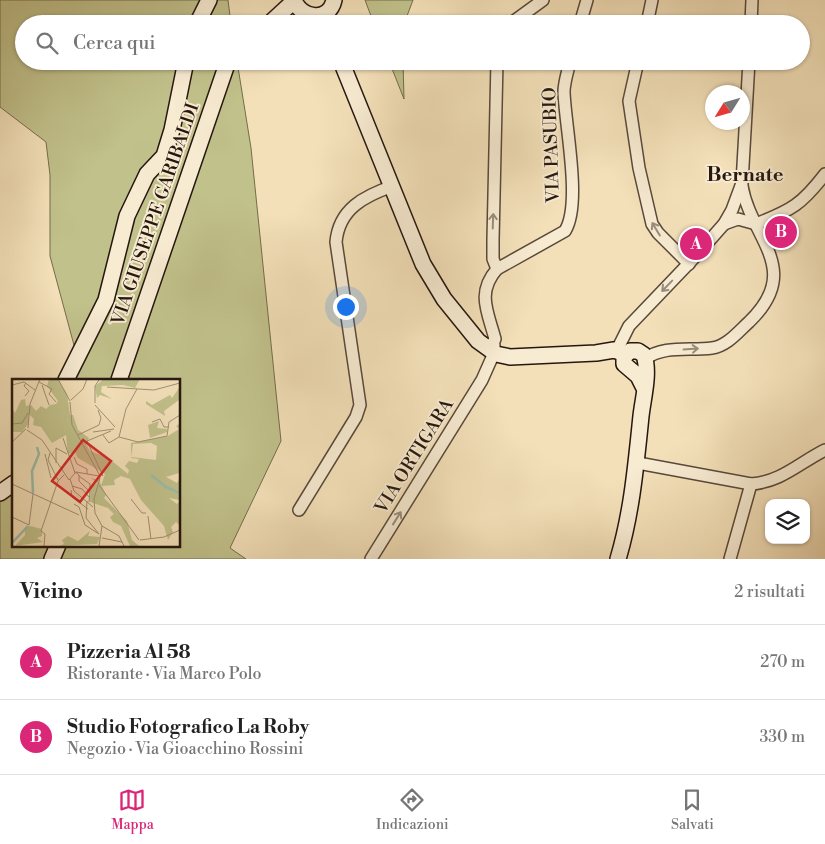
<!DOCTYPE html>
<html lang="it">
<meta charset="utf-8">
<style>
:root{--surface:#fff;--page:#f6f6f6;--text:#222;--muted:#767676;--line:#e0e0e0;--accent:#db2777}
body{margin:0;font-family:"Libre Bodoni",serif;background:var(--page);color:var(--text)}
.controls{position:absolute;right:15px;bottom:15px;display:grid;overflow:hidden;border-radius:10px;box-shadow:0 1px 4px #0004}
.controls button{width:45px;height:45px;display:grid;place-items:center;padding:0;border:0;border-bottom:1px solid var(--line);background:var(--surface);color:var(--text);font:25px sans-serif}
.compass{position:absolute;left:705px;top:85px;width:45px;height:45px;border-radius:50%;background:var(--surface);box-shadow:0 1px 4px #0004;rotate:233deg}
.you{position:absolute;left:345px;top:306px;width:18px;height:18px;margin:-12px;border:4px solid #fff;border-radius:50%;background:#1a73e8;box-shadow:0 0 0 8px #1a73e833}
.badge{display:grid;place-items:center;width:32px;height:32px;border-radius:50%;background:var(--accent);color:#fff;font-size:16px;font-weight:700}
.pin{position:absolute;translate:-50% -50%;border:2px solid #fff;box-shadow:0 1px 5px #0006}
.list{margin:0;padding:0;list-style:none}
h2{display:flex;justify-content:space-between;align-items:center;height:65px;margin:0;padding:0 20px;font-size:21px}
h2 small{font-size:16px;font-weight:400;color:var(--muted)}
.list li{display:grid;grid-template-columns:32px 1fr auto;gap:15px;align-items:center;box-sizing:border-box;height:75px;padding:0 20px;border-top:1px solid var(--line)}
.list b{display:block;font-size:19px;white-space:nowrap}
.list p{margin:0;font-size:16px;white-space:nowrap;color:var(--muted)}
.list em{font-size:16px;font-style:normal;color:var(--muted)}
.icon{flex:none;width:28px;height:28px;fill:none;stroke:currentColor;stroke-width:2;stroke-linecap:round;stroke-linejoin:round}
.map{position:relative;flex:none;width:825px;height:559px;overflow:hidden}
.search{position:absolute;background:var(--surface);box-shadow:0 1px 4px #0004;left:15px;right:15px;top:15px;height:55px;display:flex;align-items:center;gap:12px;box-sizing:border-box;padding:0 18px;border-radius:28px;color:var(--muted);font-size:19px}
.sheet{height:215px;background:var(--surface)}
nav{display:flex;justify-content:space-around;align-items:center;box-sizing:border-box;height:70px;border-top:1px solid var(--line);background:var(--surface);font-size:14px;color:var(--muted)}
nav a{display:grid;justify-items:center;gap:2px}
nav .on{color:var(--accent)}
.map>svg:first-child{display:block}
.green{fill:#c1c18b;stroke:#746c4d}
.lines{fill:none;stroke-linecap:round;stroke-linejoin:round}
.street-casing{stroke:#59493a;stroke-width:14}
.secondary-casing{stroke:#26170f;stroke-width:18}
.street{stroke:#f7ebd2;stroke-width:11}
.secondary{stroke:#f7ebd2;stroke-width:15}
.oneway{stroke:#998c7a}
.labels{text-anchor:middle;stroke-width:4;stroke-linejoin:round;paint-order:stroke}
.street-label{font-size:18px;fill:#26170f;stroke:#f7ebd2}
.quarter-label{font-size:20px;font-weight:bold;fill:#26170f;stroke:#f7ebd2}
.inset-river{fill:none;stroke:#9bbdae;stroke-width:2.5}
.inset-road{fill:none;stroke:#a19075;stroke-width:1}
.view{fill:#d62828;fill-opacity:0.15;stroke:#d62828;stroke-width:2.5}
.inset-edge{fill:none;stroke:#26170f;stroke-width:2.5}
</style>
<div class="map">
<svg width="825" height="559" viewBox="0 0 825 559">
<rect width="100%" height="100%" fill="#f3e0b9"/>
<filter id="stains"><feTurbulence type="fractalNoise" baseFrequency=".004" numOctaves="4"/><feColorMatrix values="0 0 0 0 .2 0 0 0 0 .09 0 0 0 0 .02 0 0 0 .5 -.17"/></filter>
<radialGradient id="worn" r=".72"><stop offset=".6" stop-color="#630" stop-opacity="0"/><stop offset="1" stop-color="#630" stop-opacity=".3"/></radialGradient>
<!-- green -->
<g class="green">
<path d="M0,0h228l3,24h-207v37h213l14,87 30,293 -51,107 16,11h-246v-62l14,-6v54h165v-165h-109l8,-20 -28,-104v-81l-4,-33 -46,-35z"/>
<path d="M365,0h48l-9,24h-30z"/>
<path d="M389,61h14l1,38z"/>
</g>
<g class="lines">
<defs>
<g id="street">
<path d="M510,24l33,-24"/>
<path d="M580,24l7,-24"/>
<path d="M647,24l5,-24"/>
<path d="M751,24l1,-24"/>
<path d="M638,61l-9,40 10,67 13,56 6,9 31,31"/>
<path d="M724,224l14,-5 18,5"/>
<path d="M756,224c36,-14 46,-20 69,-50"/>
<path d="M497,269l-4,-10v-19l4,-179"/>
<path d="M489,350l6,-11c-7,-27 -19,-46 2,-70l68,-38c17,-27 0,-106 -1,-139 0,-10 4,-21 6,-31"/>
<path d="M614,350l5,-4 10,-20 65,-68 30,-34 8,-14 10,-27 7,-122"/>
<path d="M645,359c19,-14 44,-8 67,-11 15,-2 26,-16 37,-26 55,-53 2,-83 -7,-136"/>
<path d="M638,463l113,21c30,-2 48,-21 74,-34"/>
<path d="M299,510l57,-93 4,-12 -24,-163c3,-33 28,-46 57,-56"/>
<path d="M371,559l111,-179 12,-27v-8"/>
<path d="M730,559l21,-75"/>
</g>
<g id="secondary">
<path d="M294,0c7,19 35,23 40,0"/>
<path d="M197,24l12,-24"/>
<path d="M269,24l25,-23"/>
<path d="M341,61l82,203 21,35 34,42 18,13 14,3 86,-4 18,-3 11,4"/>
<path d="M66,380l40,-80 21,-84 20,-42 17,-18 8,-26 14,-69"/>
<path d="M119,380l109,-319"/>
<path d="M0,493l14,-10"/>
<path d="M52,559l6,-14"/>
<path d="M618,559c14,-47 18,-95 23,-143 2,-18 9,-43 3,-61l-6,-4h-8l-6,6v7l14,12 6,12"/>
</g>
</defs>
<!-- street casing -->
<use href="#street" class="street-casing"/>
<!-- secondary casing -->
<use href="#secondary" class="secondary-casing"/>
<!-- street -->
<use href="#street" class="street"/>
<!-- secondary -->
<use href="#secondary" class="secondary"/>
</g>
<!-- one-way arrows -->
<defs><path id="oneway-shaft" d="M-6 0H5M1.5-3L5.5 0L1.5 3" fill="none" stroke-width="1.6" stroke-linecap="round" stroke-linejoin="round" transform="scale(1.25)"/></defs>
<g class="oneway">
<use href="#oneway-shaft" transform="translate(493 221) rotate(-88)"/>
<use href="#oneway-shaft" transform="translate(656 229) rotate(-121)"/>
<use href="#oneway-shaft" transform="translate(667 286) rotate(134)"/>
<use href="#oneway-shaft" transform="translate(691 349) rotate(-4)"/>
<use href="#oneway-shaft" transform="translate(397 518) rotate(-58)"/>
</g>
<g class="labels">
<!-- street labels -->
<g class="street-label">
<text transform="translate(551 145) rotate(-92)" y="6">VIA PASUBIO</text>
<text transform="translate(155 214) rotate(-71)" y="6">VIA GIUSEPPE GARIBALDI</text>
<text transform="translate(414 456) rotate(-58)" y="6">VIA ORTIGARA</text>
</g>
<!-- quarter labels -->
<g class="quarter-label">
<text x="745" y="181">Bernate</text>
</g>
</g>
<!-- overview -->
<g transform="translate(12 379)">
<rect width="168" height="168" fill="#f3e0b9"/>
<path d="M37,0h9l9,15 3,21h3l5,15 11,8 -3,6 4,7 17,6 21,17 1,-4 -4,-4 4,-5 8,2 2,-4 -8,-1v-15l37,-7 11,-7 -3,-3 3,-2v49l-13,4 11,6 2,-3v20l-10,-2 8,6 2,-2v23l-3,-3 -5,5 2,5 -5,8 -4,-14 -23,-26 -11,-21 -9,-3 -7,4 1,5 -14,1 4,-12 -27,-16 -3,-6 -7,2 -2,-19 -14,8 -11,-16 -8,-2 1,-6 -5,-5 -1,10 -6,8h-10v-24l3,5 6,-13 4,-1 1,7 5,-1 5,6 5,-5 5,3 4,-4 6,-1 2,-3 -11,-15zM139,64l6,3 -1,14 -25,-3 2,-13zM92,0l11,1 25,-1 -5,9 -12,-3 -21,1 -1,6 11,7 -12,-4 -3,3 -2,-12zM167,9v12l-15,11 1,5 -19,-12v-3l6,4 18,-10 2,3zM147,42l-2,7 10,1v3l-17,6 -2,-13zM79,99l8,2 7,15 -2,3 23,23 5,19 7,6h-9l-9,-20 -8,-4 -3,-5 4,-3 -6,-6 -18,-6 1,-15 6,-4zM18,147l12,3v7l-5,2 6,4 -28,4 10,-11v-7zM78,152l-2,5 12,1 -3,7 -38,2 5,-2 -2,-4 6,-4 10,5z" fill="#c1c18b" fill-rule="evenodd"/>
<path class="inset-river" d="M139,96l15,12 14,6M21,114l-1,-22 7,-17 -2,-7M0,164l16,-17"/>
<path class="inset-road" d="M46,0l12,22M27,3l13,7 -3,5 7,8M0,6l12,-3 11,8M30,6l7,20M95,8l47,3 26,-7M13,17l4,-5 -5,-5 2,-3M59,21l12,-11 4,-10M58,23l2,23 28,51M83,24v-17l4,-6M83,26l20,22M140,43l8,-3 4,8h5M0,45l10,-1 6,-10M16,49l2,-24 10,-25M15,51l15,10 27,40M81,53l21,-3M66,56l21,-10 2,-7 -3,-8M91,56l6,8 10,-6M107,58l19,5 29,-6 2,-14 11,-7M107,58l7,-28 11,-20M51,59l12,35M0,63l14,-13M38,74l-2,7 10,20M33,75l6,24M62,78l3,7 10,5v5M44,84v-15l11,6M62,92l5,4v6l11,11 -1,10M67,97l11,8v8M91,97l-16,-35 24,-10M58,100l4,12 19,16M57,101l7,-8 23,4M0,105l67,31M87,106l40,55M60,107l10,3 8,9M59,111l1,7 16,12M119,120l11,14h4M75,122l-1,17 13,16M62,125l5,3 6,18 14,9M136,137l3,23M0,138l17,8 4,-31M90,147l17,10 5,10M90,159l20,4M128,161l24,-3 16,-7M32,167l1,-12 -4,-3 17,-50 6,-6M87,167l3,-20 -7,-13 -1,-14 6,-21"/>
<path class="view" d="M71,61l28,21 -31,41 -28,-21z"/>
<rect width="168" height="168" class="inset-edge"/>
</g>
<rect width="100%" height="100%" filter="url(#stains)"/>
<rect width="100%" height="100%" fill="url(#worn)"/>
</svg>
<div class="controls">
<button><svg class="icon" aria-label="layers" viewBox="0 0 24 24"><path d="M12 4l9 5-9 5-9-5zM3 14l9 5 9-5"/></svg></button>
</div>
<svg class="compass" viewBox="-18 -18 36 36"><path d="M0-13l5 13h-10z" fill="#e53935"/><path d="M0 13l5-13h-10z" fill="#767676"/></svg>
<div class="you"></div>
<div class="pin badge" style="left:696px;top:244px">A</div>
<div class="pin badge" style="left:781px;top:232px">B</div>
<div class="search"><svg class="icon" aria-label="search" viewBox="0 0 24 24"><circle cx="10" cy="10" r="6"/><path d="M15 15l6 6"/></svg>Cerca qui</div>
</div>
<section class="sheet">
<h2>Vicino<small>2 risultati</small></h2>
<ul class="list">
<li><span class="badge">A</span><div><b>Pizzeria Al 58</b><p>Ristorante · Via Marco Polo</p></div><em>270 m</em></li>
<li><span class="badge">B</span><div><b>Studio Fotografico La Roby</b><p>Negozio · Via Gioacchino Rossini</p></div><em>330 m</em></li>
</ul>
</section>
<nav>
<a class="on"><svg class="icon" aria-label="map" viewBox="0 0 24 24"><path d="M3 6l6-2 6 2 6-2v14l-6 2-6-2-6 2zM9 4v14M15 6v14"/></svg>Mappa</a>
<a><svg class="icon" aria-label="directions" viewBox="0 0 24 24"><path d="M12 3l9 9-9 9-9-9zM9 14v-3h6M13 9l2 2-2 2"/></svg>Indicazioni</a>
<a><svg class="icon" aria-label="saved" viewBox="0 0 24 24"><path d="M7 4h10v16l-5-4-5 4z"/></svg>Salvati</a>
</nav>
